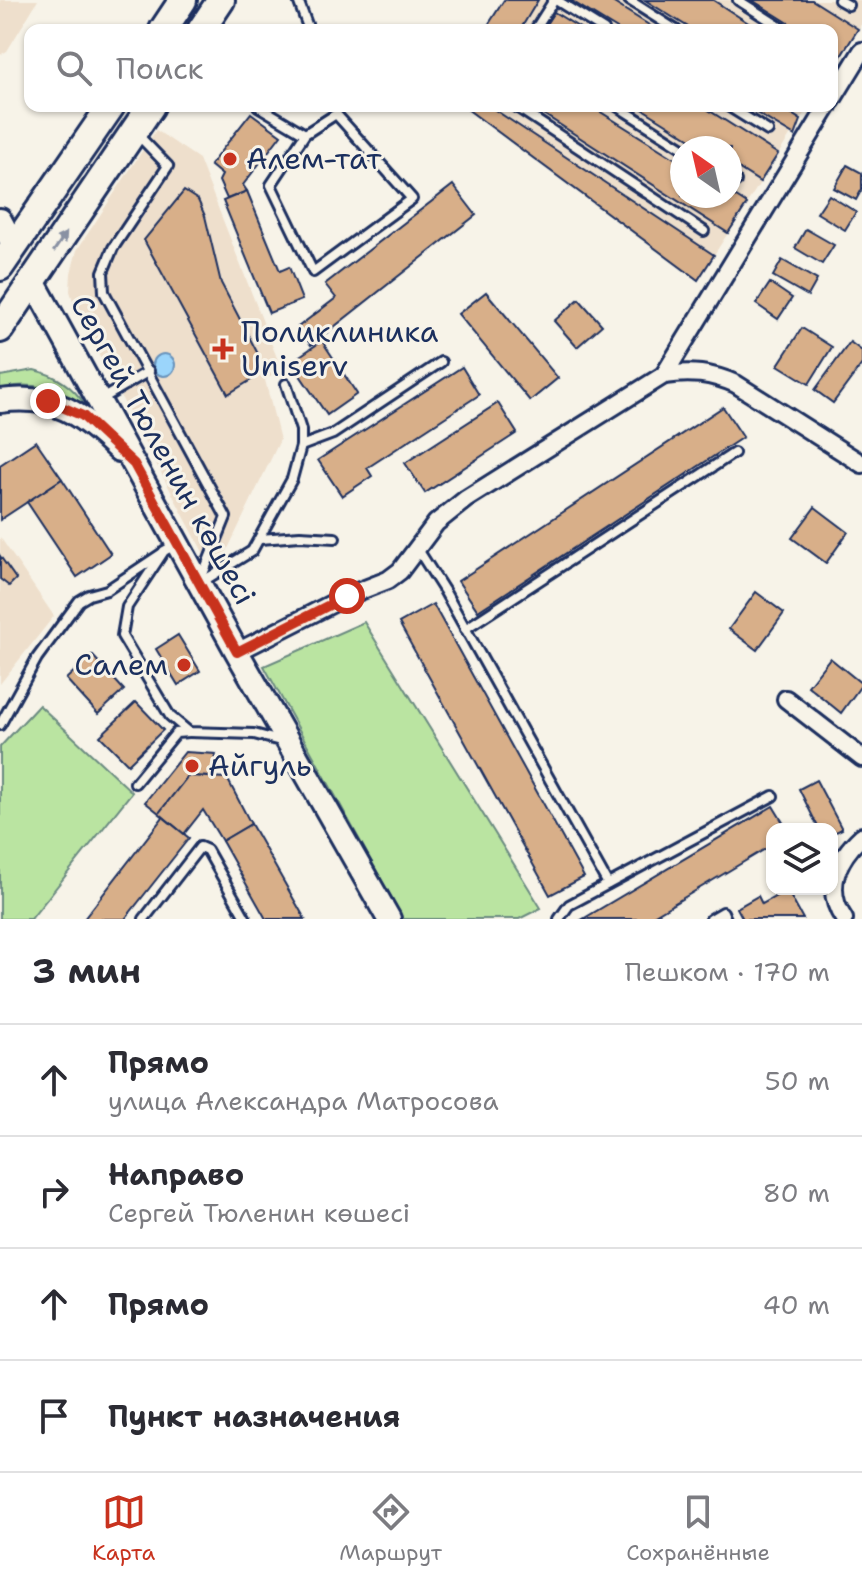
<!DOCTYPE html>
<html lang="ru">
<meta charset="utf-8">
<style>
:root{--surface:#fff;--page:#f2f2f3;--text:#2b2b33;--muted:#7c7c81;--line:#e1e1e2;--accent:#c8321e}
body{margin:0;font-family:"Shantell Sans",sans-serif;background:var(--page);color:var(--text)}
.controls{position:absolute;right:24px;bottom:24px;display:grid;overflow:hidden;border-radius:16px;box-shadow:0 2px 6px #0004}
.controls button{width:72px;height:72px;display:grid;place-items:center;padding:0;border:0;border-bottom:2px solid var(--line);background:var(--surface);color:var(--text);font:40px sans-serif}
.compass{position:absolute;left:670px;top:136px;width:72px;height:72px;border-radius:50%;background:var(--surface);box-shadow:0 2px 6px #0004;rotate:326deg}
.stop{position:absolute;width:24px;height:24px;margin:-18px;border:6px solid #c8321e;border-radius:50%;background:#fff}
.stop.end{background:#c8321e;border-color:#fff;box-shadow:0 2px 8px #0008}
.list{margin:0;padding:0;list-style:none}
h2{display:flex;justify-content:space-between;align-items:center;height:104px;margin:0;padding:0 32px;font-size:34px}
h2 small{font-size:26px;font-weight:400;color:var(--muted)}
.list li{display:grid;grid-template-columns:52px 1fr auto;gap:24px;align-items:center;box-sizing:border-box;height:112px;padding:0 32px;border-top:2px solid var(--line)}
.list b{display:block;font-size:30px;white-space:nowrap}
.list p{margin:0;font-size:26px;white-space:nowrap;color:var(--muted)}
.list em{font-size:26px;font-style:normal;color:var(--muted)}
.icon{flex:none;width:44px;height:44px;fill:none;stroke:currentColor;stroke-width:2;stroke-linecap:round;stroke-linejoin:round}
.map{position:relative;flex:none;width:862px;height:919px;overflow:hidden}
.search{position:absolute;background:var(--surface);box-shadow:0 2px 6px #0004;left:24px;right:24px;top:24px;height:88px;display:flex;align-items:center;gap:20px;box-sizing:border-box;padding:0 28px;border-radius:16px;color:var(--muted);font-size:30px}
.sheet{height:552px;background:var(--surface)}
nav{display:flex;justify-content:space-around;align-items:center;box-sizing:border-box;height:112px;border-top:2px solid var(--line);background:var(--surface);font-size:22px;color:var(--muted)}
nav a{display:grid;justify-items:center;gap:4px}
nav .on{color:var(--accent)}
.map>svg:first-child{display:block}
.built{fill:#eedfcc;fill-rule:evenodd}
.green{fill:#bae4a1;stroke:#6a8a80;stroke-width:2}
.water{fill:#9bd5fb;stroke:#6893bc;stroke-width:2}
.building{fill:#d8af89;stroke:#1b2f5e;stroke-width:2}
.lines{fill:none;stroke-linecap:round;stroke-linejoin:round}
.service-casing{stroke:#1b2f5e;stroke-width:14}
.minor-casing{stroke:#1b2f5e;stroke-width:22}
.secondary-casing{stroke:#1b2f5e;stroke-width:28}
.trunk-casing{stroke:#1b2f5e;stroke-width:32}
.service{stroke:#f7f3e8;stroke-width:8}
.minor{stroke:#f7f3e8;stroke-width:16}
.secondary{stroke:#f7f3e8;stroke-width:22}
.trunk{stroke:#f7f3e8;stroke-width:26}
.oneway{fill:#8991a3}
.route{stroke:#c8321e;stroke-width:10}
.poi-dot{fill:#c8321e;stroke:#f7f3e8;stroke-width:3}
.labels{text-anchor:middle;stroke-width:6;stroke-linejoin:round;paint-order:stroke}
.poi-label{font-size:30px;fill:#1b2f5e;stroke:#f7f3e8;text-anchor:start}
.street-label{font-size:30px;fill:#1b2f5e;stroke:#f7f3e8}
</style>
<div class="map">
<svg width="862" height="919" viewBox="0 0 862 919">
<rect width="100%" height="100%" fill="#f7f3e8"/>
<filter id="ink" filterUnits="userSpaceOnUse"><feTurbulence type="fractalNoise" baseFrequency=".0125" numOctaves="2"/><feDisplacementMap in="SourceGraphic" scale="16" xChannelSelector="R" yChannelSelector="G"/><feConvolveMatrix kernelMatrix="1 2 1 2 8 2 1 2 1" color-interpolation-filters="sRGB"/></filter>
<g filter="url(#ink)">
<!-- built -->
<g class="built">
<path d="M0,0h38l-31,51 -7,4z"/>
<path d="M504,0h358v23l-30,48v-41h-347z"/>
<path d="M463,106h346l-111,174zM682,148h48v48h-48z"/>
<path d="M156,130l43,29 82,209 -16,12 15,60 -55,115 -21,-1 -127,-240 -7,-23 1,-18 6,-23z"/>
<path d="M0,537l54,79 -54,68z"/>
</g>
<!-- green -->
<g class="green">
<path d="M34,370c22,5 39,16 51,35 -26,-15 -54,-25 -85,-16v-13z"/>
<path d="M364,622l177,286 -22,11h-116l-139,-253z"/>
<path d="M39,705l93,87 -101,127h-31v-172z"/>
</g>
<!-- water -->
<circle class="water" cx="164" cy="365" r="11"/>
<!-- building -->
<g class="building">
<path d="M504,0h34l-18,30h-35z"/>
<path d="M570,0h39l48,30h-38z"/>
<path d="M645,0h68l46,30h-66z"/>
<path d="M752,0h60l46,29 -17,27 -9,-6v-20h-32z"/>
<path d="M554,12l29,18h-41z"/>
<path d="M463,106h26l225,149 -16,25z"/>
<path d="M531,106h60l91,57v33h48v-3l17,11 -19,29z"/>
<path d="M638,106h64l76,48 -18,28 -30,-19v-15h-25z"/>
<path d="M745,106h34l22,14 -6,16z"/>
<path d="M251,113l30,22 -38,50 4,6 -20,8 -8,-18 3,-6 -12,-10z"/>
<path d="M847,165l15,8v16l-6,11 -22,-12z"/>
<path d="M453,185l23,30 -165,130 -13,-18 38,-29 -11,-14z"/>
<path d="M184,191l14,9 7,16 16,67 37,71 -2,23 -28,17 -84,-154z"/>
<path d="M247,191l33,80 9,-4 13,33 -33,13 -46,-112z"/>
<path d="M829,195l27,17 -11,18 -28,-17z"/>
<path d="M806,229l28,16 -12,19 -27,-16z"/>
<path d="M782,260l35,20 -9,16 -35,-20z"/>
<path d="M770,283l22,15 -14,21 -22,-15z"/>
<path d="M486,292l72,86 -28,23 -72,-87z"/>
<path d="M579,299l23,26 -25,22 -23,-26z"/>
<path d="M802,328l30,19 -23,37 -31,-19z"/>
<path d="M322,341l35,53 -30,21 -36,-53z"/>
<path d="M850,342l12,9v13l-29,39 -18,-13z"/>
<path d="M462,367l17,28 -112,73 5,8 -30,20 -24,-36z"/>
<path d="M498,403l19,30 -92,60 -20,-30z"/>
<path d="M723,407l20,30 -265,174 -20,-30z"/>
<path d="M36,441l26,38 -62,41v-55z"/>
<path d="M62,479l49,75 -34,23 -50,-75z"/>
<path d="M815,507l33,25 -22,31 -34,-25z"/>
<path d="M0,556l16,23 -7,7 -9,-7z"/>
<path d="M756,592l28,21 -27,37 -28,-21z"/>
<path d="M433,604l151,273 -34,18 -151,-272z"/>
<path d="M178,635l22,36 -22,14 -22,-36z"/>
<path d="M92,655l32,35 -26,24 -32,-35z"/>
<path d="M830,658l32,26 -21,29 -33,-27z"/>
<path d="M136,702l27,28 -35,34 -28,-28z"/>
<path d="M185,752l31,2 -4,23 -24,-1 -29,37 -14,-11z"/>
<path d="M188,776l39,2 24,46 -29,17 -19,-31 -19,24 -25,-21z"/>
<path d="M816,780l26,49 -10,5v-5h-13l-20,-40z"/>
<path d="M773,806l14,23h-15v16l-124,74h-65z"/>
<path d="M163,817l26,21 -64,81h-41z"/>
<path d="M251,824l54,95h-39l-44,-78z"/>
<path d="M787,890l16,29h-60l-6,-11 21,-12 4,8z"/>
</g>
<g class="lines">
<defs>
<g id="service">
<path d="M298,0l11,30"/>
<path d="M556,0l48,30"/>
<path d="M629,0l47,30"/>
<path d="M738,0l47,30"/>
<path d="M839,0l9,5"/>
<path d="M535,30l19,-30"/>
<path d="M258,106l47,28 31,-20 76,85 -99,73 -42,-87 34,-51"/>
<path d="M515,106l189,125"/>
<path d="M617,106l66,42"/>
<path d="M728,106l40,25"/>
<path d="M138,135l30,31 -55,82 -10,24 1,20 122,225 -25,62"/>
<path d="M730,178l6,3"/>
<path d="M100,400l49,-29"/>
<path d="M301,446l32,-12 108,-72"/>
<path d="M260,539l40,-3 35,2"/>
<path d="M175,545l-11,6 -37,56 -5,29 48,80 19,16 65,2 30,8"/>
<path d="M417,548l28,44 163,292"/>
<path d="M200,583l52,-32 40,-72 9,-33v-16l-15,-46"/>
<path d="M465,629l269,-176"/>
<path d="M0,725l37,-67 42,-57 10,-6 18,-5 54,-36"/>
<path d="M135,783l41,-50 13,-1"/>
<path d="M144,919l56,-72 7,3 39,69"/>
<path d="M559,919l10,-14 204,-109"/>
<path d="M711,919l12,-7 3,7"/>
</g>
<g id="minor">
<path d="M832,100l30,-49"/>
<path d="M664,375c27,-4 47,-2 72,9l126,80"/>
<path d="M237,652l110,-56 41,-16 12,-9 36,-48 30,-24 198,-124 164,-269"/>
<path d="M786,699l76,59"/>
<path d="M844,919c-21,-31 -6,-61 18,-83"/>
</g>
<g id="secondary">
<path d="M0,220l14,26"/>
<path d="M33,281l204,371 152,267"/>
<path d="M0,401c54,-8 82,13 119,49"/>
</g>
<g id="trunk">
<path d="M163,30l20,-30"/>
<path d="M201,30l20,-30"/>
<path d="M0,267l111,-161"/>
<path d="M0,329l151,-223"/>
</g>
</defs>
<!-- service casing -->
<use href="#service" class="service-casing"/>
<!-- minor casing -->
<use href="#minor" class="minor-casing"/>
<!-- secondary casing -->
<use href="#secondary" class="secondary-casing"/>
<!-- trunk casing -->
<use href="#trunk" class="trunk-casing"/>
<!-- service -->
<use href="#service" class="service"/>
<!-- minor -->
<use href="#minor" class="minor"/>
<!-- secondary -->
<use href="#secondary" class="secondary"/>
<!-- trunk -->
<use href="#trunk" class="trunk"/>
</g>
<!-- one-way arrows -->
<defs><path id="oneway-solid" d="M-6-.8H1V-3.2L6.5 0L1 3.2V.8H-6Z" transform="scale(2)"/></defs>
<use class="oneway" href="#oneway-solid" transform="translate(60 242) rotate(-56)"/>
</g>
<g class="lines" filter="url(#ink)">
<!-- route -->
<path class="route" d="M48,401l35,15 51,48 103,188 110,-56"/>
</g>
<!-- markers -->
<g class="poi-dot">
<circle cx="230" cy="159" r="8"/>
<path d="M219 337h8v8h8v8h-8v8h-8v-8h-8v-8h8z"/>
<circle cx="184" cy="665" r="8"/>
<circle cx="192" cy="766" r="8"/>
</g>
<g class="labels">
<!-- poi labels -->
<g class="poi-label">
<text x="246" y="169">Алем-тат</text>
<text x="241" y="342">Поликлиника<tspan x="241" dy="34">Uniserv</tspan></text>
<text x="168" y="675" text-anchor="end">Салем</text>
<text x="208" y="776">Айгуль</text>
</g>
<!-- street labels -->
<g class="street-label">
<text transform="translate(163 450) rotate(61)" y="10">Сергей Тюленин көшесі</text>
</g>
</g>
</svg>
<div class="controls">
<button><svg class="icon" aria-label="layers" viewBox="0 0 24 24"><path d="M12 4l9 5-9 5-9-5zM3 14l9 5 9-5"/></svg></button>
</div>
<svg class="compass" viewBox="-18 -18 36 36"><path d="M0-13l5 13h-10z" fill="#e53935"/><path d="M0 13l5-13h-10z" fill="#7c7c81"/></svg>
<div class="stop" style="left:347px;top:596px"></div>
<div class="stop end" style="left:48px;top:401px"></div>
<div class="search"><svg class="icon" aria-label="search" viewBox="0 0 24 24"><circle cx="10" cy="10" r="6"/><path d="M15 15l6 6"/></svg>Поиск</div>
</div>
<section class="sheet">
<h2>3 мин<small>Пешком · 170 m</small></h2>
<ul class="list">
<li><svg class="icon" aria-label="ahead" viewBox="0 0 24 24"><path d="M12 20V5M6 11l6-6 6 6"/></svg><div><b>Прямо</b><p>улица Александра Матросова</p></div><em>50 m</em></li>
<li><svg class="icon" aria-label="right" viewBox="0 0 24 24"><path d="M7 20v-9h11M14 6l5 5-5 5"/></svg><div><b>Направо</b><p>Сергей Тюленин көшесі</p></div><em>80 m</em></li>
<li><svg class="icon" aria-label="ahead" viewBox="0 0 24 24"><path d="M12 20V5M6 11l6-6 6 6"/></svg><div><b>Прямо</b></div><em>40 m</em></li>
<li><svg class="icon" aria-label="arrive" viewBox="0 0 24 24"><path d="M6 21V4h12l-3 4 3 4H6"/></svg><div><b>Пункт назначения</b></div></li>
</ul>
</section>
<nav>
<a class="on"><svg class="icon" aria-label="map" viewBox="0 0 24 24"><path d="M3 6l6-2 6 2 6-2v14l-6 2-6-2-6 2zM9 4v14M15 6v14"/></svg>Карта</a>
<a><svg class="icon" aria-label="directions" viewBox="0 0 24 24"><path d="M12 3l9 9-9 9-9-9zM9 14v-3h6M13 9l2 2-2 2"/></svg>Маршрут</a>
<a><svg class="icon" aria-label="saved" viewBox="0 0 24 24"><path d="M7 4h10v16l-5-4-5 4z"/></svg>Сохранённые</a>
</nav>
